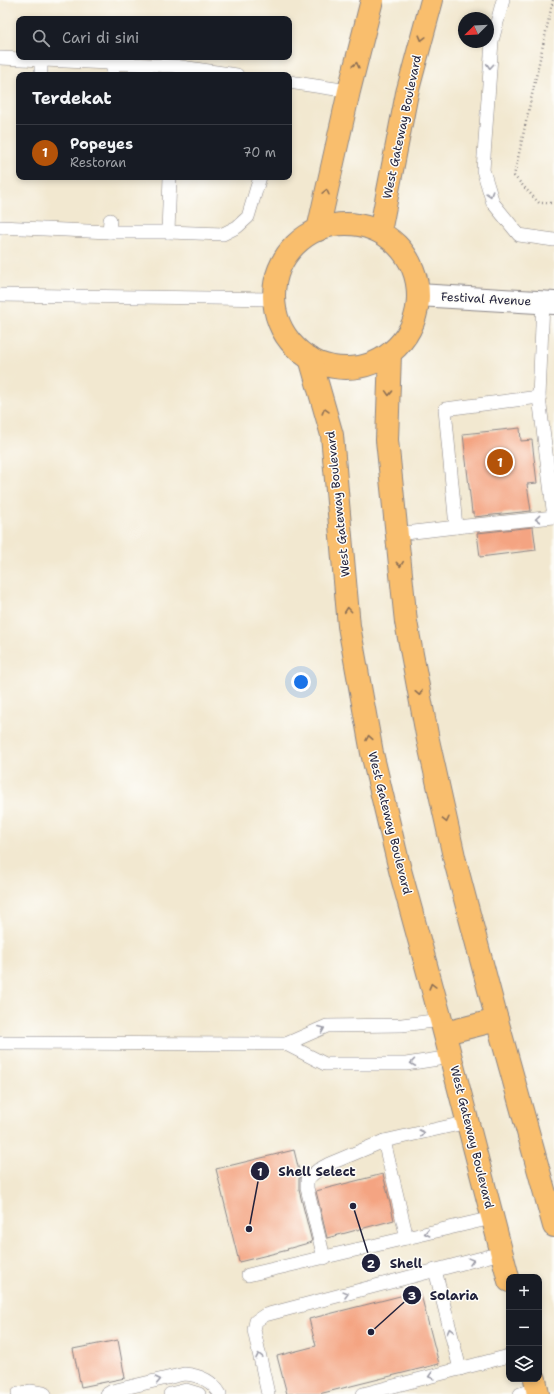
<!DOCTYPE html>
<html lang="id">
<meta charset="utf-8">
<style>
:root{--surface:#171b24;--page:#20242c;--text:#f1f3f6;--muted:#9ea1a6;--line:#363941;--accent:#b45309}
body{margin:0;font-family:"Shantell Sans",sans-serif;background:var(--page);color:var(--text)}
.controls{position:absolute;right:12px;bottom:12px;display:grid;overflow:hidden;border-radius:8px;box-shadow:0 2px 6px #0003}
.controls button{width:36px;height:36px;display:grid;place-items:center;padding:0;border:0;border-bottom:1px solid var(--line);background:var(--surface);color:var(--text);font:20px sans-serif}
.compass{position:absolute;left:458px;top:12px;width:36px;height:36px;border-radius:50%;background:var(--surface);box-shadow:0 2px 6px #0003;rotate:246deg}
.you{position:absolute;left:301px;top:682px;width:14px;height:14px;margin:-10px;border:3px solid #fff;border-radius:50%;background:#1a73e8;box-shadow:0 0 0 6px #1a73e833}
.badge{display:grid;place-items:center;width:26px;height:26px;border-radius:50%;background:var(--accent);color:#fff;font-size:13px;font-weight:700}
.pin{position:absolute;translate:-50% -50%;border:2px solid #fff;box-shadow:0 1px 4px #0006}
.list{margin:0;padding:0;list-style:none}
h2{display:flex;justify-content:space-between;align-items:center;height:52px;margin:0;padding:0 16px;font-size:17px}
h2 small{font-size:13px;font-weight:400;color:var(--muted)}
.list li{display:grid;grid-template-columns:26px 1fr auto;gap:12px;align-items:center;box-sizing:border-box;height:56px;padding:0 16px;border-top:1px solid var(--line)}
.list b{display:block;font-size:15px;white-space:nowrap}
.list p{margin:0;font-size:13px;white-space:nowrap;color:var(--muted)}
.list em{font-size:13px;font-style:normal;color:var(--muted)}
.icon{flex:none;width:22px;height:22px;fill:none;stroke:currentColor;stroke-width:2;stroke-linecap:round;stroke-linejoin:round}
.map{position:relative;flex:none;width:554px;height:1394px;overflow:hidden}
.search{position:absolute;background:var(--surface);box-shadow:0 2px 6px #0003;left:16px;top:16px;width:276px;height:44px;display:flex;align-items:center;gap:10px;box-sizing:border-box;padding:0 14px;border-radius:8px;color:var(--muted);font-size:15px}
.panel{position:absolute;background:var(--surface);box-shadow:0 2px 6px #0003;left:16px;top:72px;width:276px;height:108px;border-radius:8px}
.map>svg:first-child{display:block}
.building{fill:#f4a482}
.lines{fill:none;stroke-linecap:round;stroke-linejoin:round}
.lane-casing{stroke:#8a8586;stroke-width:14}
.street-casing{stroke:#8a8586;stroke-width:24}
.primary-casing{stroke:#8a8586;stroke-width:24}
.path{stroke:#8a8586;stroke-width:2.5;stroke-dasharray:1 3;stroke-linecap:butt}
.lane{stroke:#fff;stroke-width:13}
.street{stroke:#fff;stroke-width:22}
.primary{stroke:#f9be6d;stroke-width:22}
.oneway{stroke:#8e7054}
.oneway2{stroke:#9c9ca7}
.labels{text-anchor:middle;stroke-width:3;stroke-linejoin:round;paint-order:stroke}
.street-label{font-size:12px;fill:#22223b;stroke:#fdfcf7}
.leader{fill:none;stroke:#22223b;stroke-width:1.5}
.callout-dot{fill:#22223b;stroke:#fdfcf7;stroke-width:1.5}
.mark-label{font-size:12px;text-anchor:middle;font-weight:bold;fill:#fff}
.callout-label{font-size:13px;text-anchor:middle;font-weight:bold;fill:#22223b;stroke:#fdfcf7;stroke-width:3;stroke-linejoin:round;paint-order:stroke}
</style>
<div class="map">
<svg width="554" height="1394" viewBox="0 0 554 1394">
<rect width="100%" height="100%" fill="#fdfcf7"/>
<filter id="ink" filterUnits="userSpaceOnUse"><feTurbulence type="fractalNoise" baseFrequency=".025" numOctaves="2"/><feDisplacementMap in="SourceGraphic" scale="8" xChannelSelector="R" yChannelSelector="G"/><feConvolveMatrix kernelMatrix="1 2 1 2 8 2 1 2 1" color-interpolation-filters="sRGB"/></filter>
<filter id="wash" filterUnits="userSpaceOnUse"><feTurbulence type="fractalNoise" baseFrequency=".012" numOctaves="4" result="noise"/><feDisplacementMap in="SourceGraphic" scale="16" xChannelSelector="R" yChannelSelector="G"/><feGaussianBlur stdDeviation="0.9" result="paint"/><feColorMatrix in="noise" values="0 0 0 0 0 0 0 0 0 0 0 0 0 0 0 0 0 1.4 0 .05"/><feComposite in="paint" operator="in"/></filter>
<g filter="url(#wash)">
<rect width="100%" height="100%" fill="#f2e8d0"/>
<g id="blocks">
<!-- building -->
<g class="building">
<path d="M520,428l1,13 11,-1 5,43 -10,1 4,27 -57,6v-4h-2l-9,-79z"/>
<path d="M533,527l3,23 -56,7 -3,-24z"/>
<path d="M294,1150l6,25 -1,4v11l13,52 -25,7 1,1 -49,12 -23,-93z"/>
<path d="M383,1174l11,46 -67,18 -11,-47z"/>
<path d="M420,1291l19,73 -120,30h-32l-10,-38 39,-10 -7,-27z"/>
<path d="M118,1340l7,38 -44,9 -8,-38z"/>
</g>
</g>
</g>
<g filter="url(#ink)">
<use href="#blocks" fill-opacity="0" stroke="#8a8586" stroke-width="1"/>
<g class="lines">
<defs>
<g id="lane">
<path d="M503,0l-11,41 -9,129 10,33 26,32 35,5"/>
<path d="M0,58l174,8 63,9"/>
<path d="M41,59v16"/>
<path d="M113,62v13"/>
<path d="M289,82l60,9"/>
<path d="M0,227l109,5 1,-12"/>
<path d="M109,232h59l55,2 14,-7 11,-10 12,-40"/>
<path d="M168,232l2,-55"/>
<path d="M0,295l274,4"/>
<path d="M456,527l98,-10 -15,-120"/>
<path d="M397,534l59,-7 -11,-118 94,-12 4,-95"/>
<path d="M0,1043l286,1 41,-18 75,-1 39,-5"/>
<path d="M286,1044l39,20h81l45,-7"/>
<path d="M384,1141l23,97"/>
<path d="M324,1258l-17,-70v-9l11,-9 11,-6 55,-23 84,-19"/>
<path d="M435,1270l25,99"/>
<path d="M248,1275l244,-57"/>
<path d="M18,1394l12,-3 13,2 2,1"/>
<path d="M107,1394l5,-3 72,-17c15,1 28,6 36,20"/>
<path d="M170,1394l16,-4 13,4"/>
<path d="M268,1394l-14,-64 2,-9 9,-6 236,-62"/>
<path d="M363,1394l146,-38"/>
<path d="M520,1394l17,-5"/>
</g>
<path id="street" d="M418,295l136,8"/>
<g id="primary">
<circle cx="346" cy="296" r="72"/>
<path d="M318,230l31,-139 23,-91"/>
<path d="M380,232l27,-139 25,-93"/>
<path d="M390,354l-3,86 19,182 22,118 27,121 42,159 57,206"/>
<path d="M310,358l22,77 17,191 23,127 28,117 41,150 68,261"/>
<path d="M445,1033l52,-13"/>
<path d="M535,1379l3,15"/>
</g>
</defs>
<!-- lane casing -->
<use href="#lane" class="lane-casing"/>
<!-- street casing -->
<use href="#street" class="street-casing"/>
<!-- primary casing -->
<use href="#primary" class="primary-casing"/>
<!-- path -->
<path class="path" d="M553,0l-39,176 25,27h15"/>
<!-- lane -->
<use href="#lane" class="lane"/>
<!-- street -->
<use href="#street" class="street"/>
<!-- primary -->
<use href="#primary" class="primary"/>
</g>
<!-- one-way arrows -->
<defs><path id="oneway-chevron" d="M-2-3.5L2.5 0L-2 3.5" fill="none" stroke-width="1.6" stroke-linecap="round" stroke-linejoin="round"/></defs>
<g class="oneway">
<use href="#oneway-chevron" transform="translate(422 38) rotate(105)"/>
<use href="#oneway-chevron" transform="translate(356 65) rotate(-76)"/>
<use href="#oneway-chevron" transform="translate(326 192) rotate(-77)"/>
<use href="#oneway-chevron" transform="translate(389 393) rotate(92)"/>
<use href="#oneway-chevron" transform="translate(325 411) rotate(-106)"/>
<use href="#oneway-chevron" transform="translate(400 564) rotate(84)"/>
<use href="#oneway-chevron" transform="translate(348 610) rotate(-95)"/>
<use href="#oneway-chevron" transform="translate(419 693) rotate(79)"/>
<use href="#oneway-chevron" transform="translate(369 738) rotate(-100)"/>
<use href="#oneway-chevron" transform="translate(446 820) rotate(77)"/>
<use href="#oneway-chevron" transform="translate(432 986) rotate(-105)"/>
</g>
<g class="oneway2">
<use href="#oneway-chevron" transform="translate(490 66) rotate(94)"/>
<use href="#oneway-chevron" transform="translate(490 194) rotate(73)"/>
<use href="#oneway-chevron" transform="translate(538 519) rotate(174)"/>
<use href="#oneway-chevron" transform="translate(322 1029) rotate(-23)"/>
<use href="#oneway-chevron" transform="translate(413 1063) rotate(172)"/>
<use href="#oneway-chevron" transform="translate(422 1133) rotate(-13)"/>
<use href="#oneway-chevron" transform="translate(427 1233) rotate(167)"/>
<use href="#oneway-chevron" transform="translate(471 1261) rotate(-15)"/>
<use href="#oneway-chevron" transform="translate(346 1294) rotate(-15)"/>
<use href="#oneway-chevron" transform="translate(450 1331) rotate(-104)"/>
<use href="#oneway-chevron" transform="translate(259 1356) rotate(-102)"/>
<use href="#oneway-chevron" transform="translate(431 1376) rotate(165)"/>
<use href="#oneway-chevron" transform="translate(158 1380) rotate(-13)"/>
</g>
</g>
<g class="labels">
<!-- street labels -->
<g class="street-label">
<text transform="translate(402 127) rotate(-78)" y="4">West Gateway Boulevard</text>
<text transform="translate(486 299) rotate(3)" y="4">Festival Avenue</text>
<text transform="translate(338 504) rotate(-96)" y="4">West Gateway Boulevard</text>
<text transform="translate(390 823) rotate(76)" y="4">West Gateway Boulevard</text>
<text transform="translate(472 1137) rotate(76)" y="4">West Gateway Boulevard</text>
</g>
</g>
<!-- callouts -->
<path class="leader" d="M249 1229L260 1171M353 1206L371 1263M371 1332L412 1295"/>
<g class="callout-dot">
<circle cx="249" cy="1229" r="4"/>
<circle cx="353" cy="1206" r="4"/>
<circle cx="371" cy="1332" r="4"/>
<circle cx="260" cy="1171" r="10"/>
<circle cx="371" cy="1263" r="10"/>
<circle cx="412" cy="1295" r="10"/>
</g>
<g class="mark-label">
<text x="260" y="1176">1</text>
<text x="371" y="1268">2</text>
<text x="412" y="1300">3</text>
</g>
<g class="callout-label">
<text x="317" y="1176">Shell Select</text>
<text x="406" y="1268">Shell</text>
<text x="454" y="1300">Solaria</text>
</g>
</svg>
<div class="controls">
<button>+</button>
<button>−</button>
<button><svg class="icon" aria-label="layers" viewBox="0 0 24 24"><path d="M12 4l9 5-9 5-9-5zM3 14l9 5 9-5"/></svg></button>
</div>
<svg class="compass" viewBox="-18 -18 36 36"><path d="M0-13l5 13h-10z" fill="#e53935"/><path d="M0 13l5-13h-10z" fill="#9ea1a6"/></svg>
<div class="you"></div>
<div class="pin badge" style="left:500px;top:462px">1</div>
<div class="search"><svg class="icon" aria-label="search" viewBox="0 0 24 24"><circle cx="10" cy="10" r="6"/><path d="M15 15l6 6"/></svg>Cari di sini</div>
<section class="panel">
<h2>Terdekat<small></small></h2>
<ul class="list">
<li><span class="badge">1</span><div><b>Popeyes</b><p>Restoran</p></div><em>70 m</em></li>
</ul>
</section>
</div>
